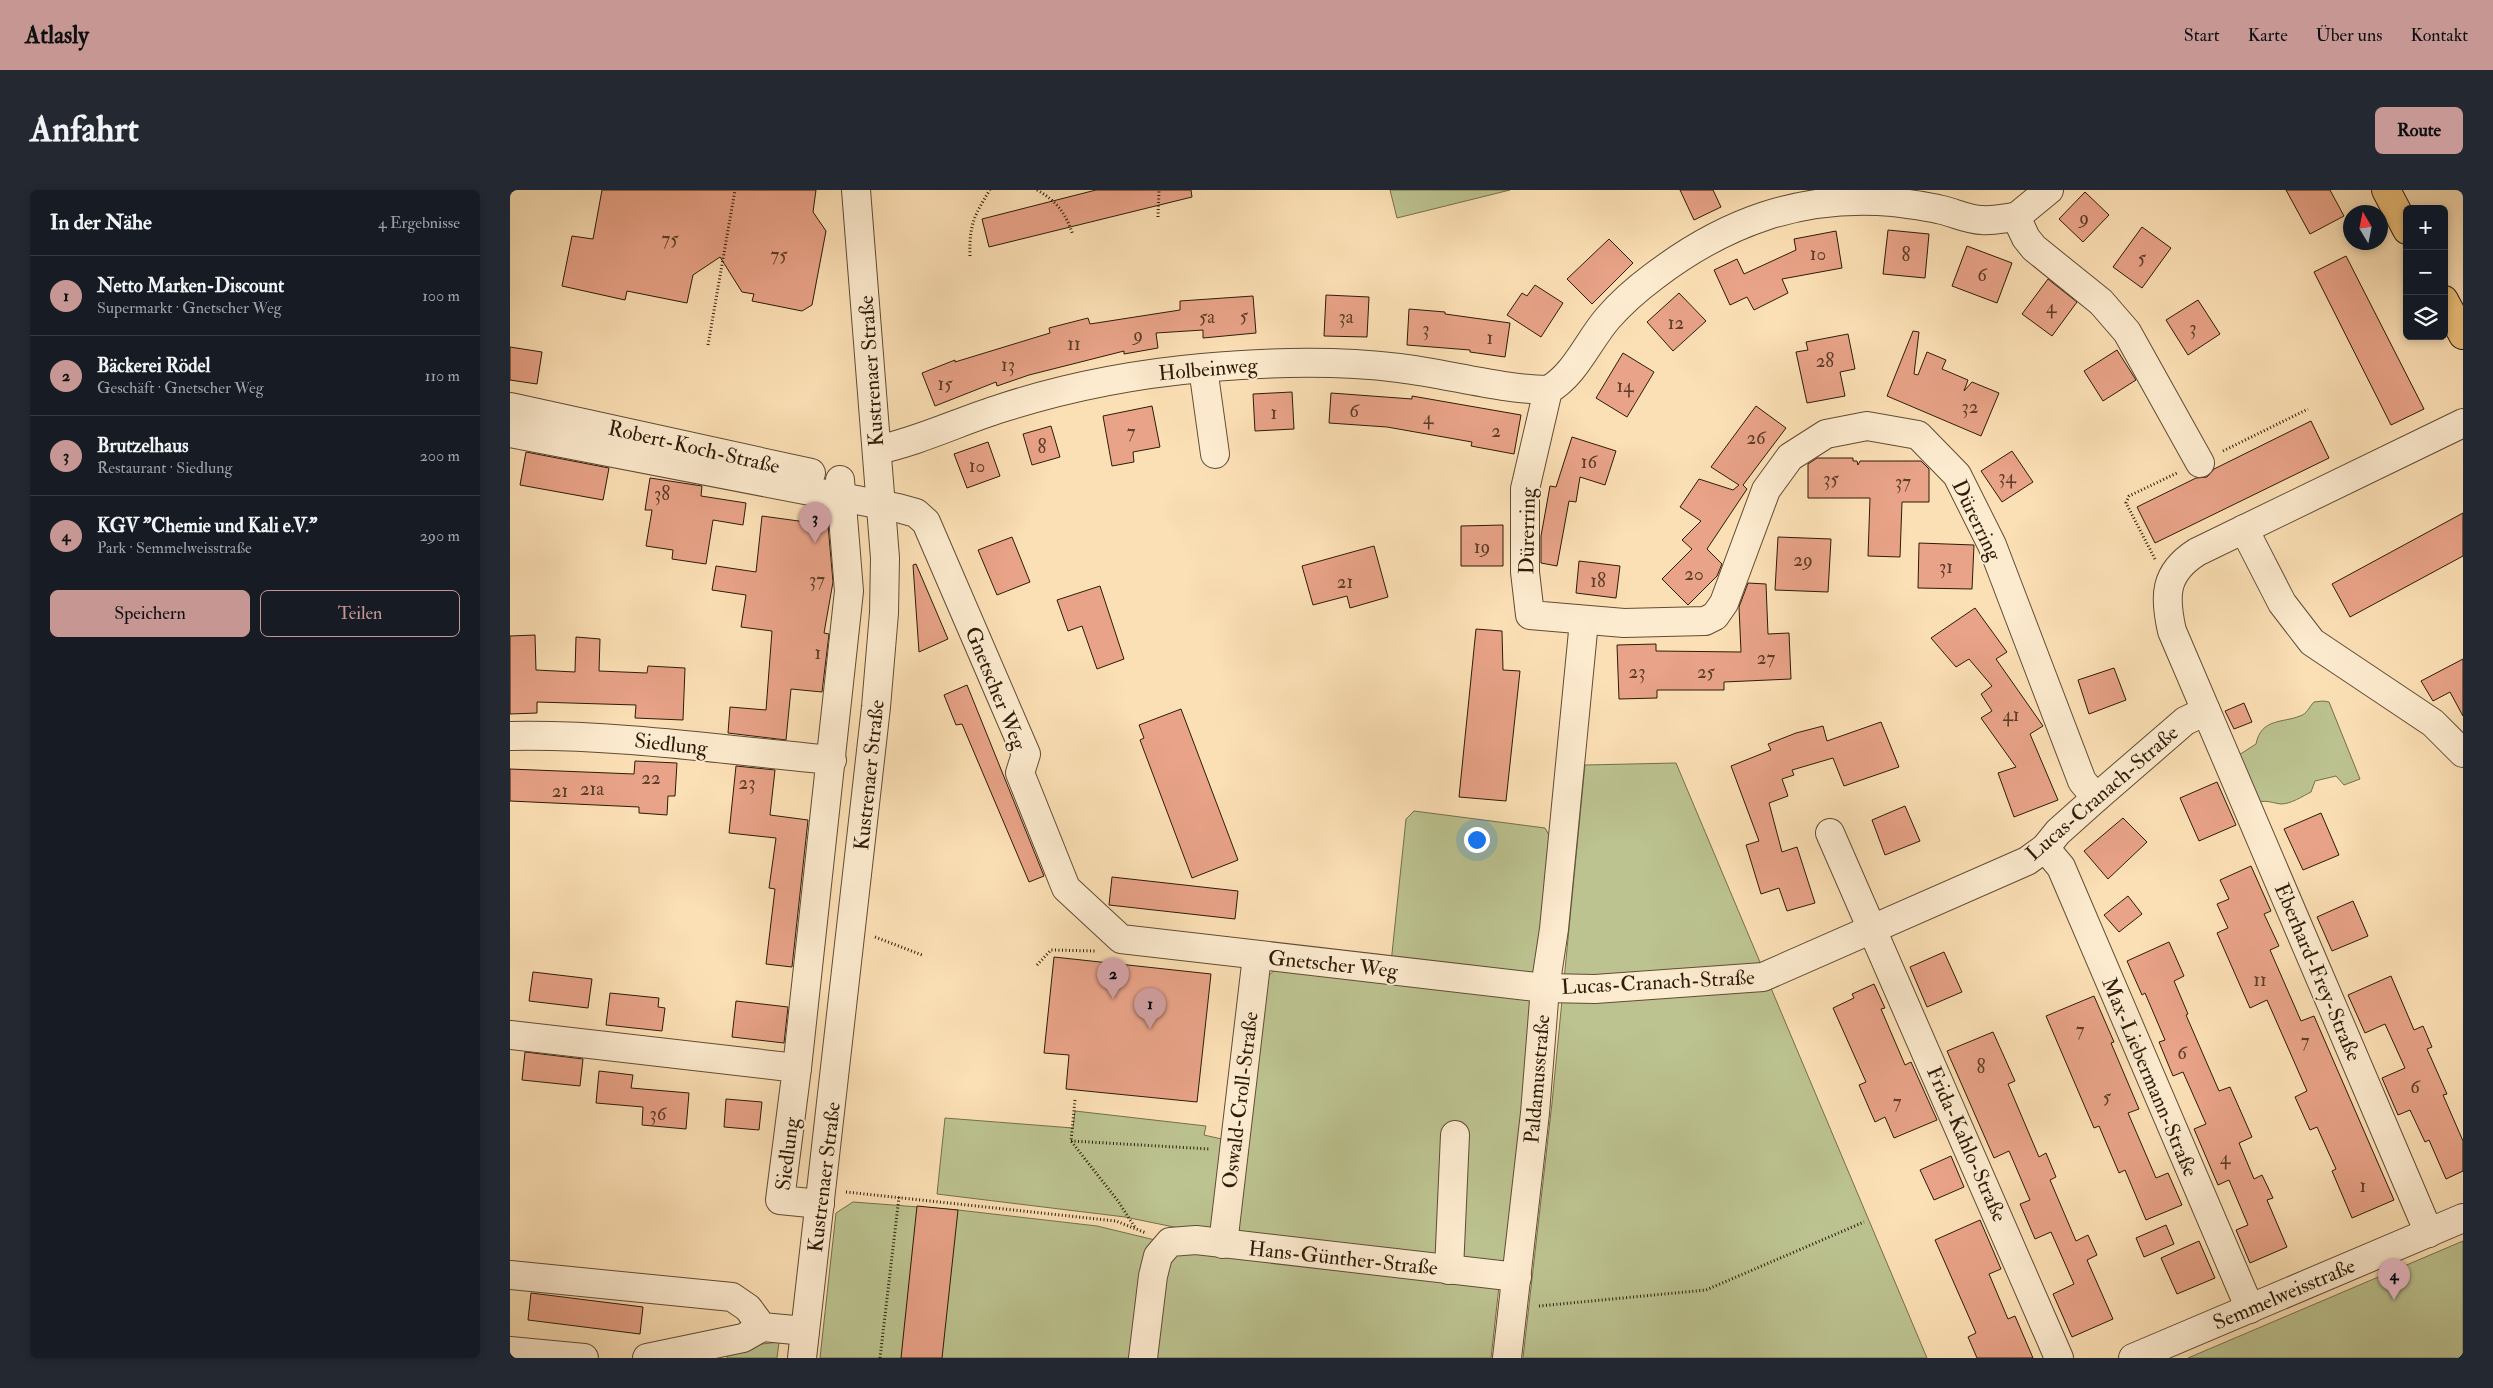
<!DOCTYPE html>
<html lang="de">
<meta charset="utf-8">
<style>
:root{--surface:#171b24;--page:#242831;--text:#f1f3f6;--muted:#9ea1a6;--line:#363941;--accent:#c59692}
body{margin:0;font-family:"IM FELL Double Pica",serif;background:var(--page);color:var(--text)}
.controls{position:absolute;right:15px;top:15px;display:grid;overflow:hidden;border-radius:8px;box-shadow:0 2px 8px #0003}
.controls button{width:45px;height:45px;display:grid;place-items:center;padding:0;border:0;border-bottom:1px solid var(--line);background:var(--surface);color:var(--text);font:25px sans-serif}
.compass{position:absolute;left:1833px;top:15px;width:45px;height:45px;border-radius:50%;background:var(--surface);box-shadow:0 2px 8px #0003;rotate:350deg}
.you{position:absolute;left:966px;top:649px;width:18px;height:18px;margin:-12px;border:4px solid #fff;border-radius:50%;background:#1a73e8;box-shadow:0 0 0 8px #1a73e833}
.badge{display:grid;place-items:center;width:32px;height:32px;border-radius:50%;background:var(--accent);color:#111;font-size:16px;font-weight:700}
.pin{position:absolute;translate:-50% -41px;filter:drop-shadow(0 1px 2px #0008)}
.pin::after{content:'';position:absolute;top:26px;width:18px;height:15px;background:inherit;clip-path:polygon(0 0,100% 0,50% 100%)}
.list{margin:0;padding:0;list-style:none}
h2{display:flex;justify-content:space-between;align-items:center;height:65px;margin:0;padding:0 20px;font-size:21px}
h2 small{font-size:16px;font-weight:400;color:var(--muted)}
.list li{display:grid;grid-template-columns:32px 1fr auto;gap:15px;align-items:center;box-sizing:border-box;height:80px;padding:0 20px;border-top:1px solid var(--line)}
.list b{display:block;font-size:19px;white-space:nowrap}
.list p{margin:0;font-size:16px;white-space:nowrap;color:var(--muted)}
.list em{font-size:16px;font-style:normal;color:var(--muted)}
.actions{display:flex;gap:10px;padding:15px 20px}
.actions a{flex:1;padding:11px 0;border:1px solid var(--accent);border-radius:8px;text-align:center;font-size:18px;color:var(--accent)}
.actions .main{background:var(--accent);color:#111}
.icon{flex:none;width:28px;height:28px;fill:none;stroke:currentColor;stroke-width:2;stroke-linecap:round;stroke-linejoin:round}
.map{position:relative;flex:none;width:1953px;height:1168px;overflow:hidden;border-radius:8px}
header{display:flex;align-items:center;gap:30px;box-sizing:border-box;height:70px;padding:0 25px;background:var(--accent);color:#111}
header strong{font-size:24px}
nav{display:flex;gap:28px;margin-inline-start:auto;font-size:18px}
.intro{display:flex;align-items:center;justify-content:space-between;box-sizing:border-box;height:120px;padding:0 30px}
h1{margin:0;font-size:35px}
.button{padding:12px 22px;border-radius:8px;background:var(--accent);color:#111;font-size:18px;font-weight:700}
main{display:flex;gap:30px;padding:0 30px}
aside{flex:1;background:var(--surface);border-radius:8px;box-shadow:0 2px 8px #0003}
.map>svg:first-child{display:block}
.green{fill:#bcc390;stroke:#746f4c}
.building{fill:#e9a388;stroke:#2c1b09}
.lines{fill:none;stroke-linecap:round;stroke-linejoin:round}
.minor-casing{stroke:#604c34;stroke-width:30}
.major-casing{stroke:#2c1b09;stroke-width:30}
.path{stroke:#2c1b09;stroke-width:3;stroke-dasharray:1 2.5;stroke-linecap:butt}
.minor{stroke:#fdebcf;stroke-width:28}
.major{stroke:#eec07a;stroke-width:28}
.labels{text-anchor:middle;stroke-width:4;stroke-linejoin:round;paint-order:stroke}
.number-label{font-size:19px;fill:#5b3d29}
.street-label{font-size:21px;fill:#2c1b09;stroke:#fdebcf}
</style>
<header>
<strong>Atlasly</strong>
<nav><a>Start</a><a>Karte</a><a>Über uns</a><a>Kontakt</a></nav>
</header>
<div class="intro"><h1>Anfahrt</h1><a class="button">Route</a></div>
<main>
<aside>
<h2>In der Nähe<small>4 Ergebnisse</small></h2>
<ul class="list">
<li><span class="badge">1</span><div><b>Netto Marken-Discount</b><p>Supermarkt · Gnetscher Weg</p></div><em>100 m</em></li>
<li><span class="badge">2</span><div><b>Bäckerei Rödel</b><p>Geschäft · Gnetscher Weg</p></div><em>110 m</em></li>
<li><span class="badge">3</span><div><b>Brutzelhaus</b><p>Restaurant · Siedlung</p></div><em>200 m</em></li>
<li><span class="badge">4</span><div><b>KGV &quot;Chemie und Kali e.V.&quot;</b><p>Park · Semmelweisstraße</p></div><em>290 m</em></li>
</ul>
<div class="actions"><a class="main">Speichern</a><a>Teilen</a></div>
</aside>
<div class="map">
<svg width="1953" height="1168" viewBox="0 0 1953 1168">
<rect width="100%" height="100%" fill="#fce0b5"/>
<filter id="stains"><feTurbulence type="fractalNoise" baseFrequency=".004" numOctaves="4"/><feColorMatrix values="0 0 0 0 .2 0 0 0 0 .09 0 0 0 0 .02 0 0 0 .5 -.17"/></filter>
<radialGradient id="worn" r=".72"><stop offset=".6" stop-color="#630" stop-opacity="0"/><stop offset="1" stop-color="#630" stop-opacity=".3"/></radialGradient>
<!-- green -->
<g class="green">
<path d="M880,0h120l-113,28z"/>
<path d="M1813,511l6,1 31,77 -16,6 -8,-9 -21,5 -4,11c-8,4 -20,12 -30,12 -8,-1 -14,-4 -23,-2l-19,-47 17,-11c5,-26 27,-21 44,-28 7,-2 9,-9 14,-14z"/>
<path d="M1166,573l251,595h-404l29,-255 33,-338z"/>
<path d="M904,621l131,17 5,9 -14,135 -8,6 -137,-15 15,-144z"/>
<path d="M767,778l243,23 16,13 -27,262 -267,-31 -5,-7 29,-250z"/>
<path d="M565,921l131,15 -2,9 22,5 -6,81 -12,13 -83,-17 -188,-23 8,-76 128,10z"/>
<path d="M343,1012l105,8 139,16 91,22 311,38 -8,72h-671l16,-145z"/>
<path d="M1953,1051v117h-275z"/>
<path d="M269,1152l-2,16h-50l1,-10z"/>
</g>
<!-- building -->
<g class="building">
<path d="M92,0h214l-3,22 13,19 -14,74 -10,6 -50,-10 2,-7 -12,-2 -22,-35 -27,18 -6,28 -60,-12 -2,9 -63,-14 10,-50 21,3z"/>
<path d="M586,0h95l1,7 -203,50 -7,-28z"/>
<path d="M1170,0h33l8,17 -27,13z"/>
<path d="M1776,0h44l14,26 -34,18z"/>
<path d="M1575,2l24,23 -26,27 -24,-23z"/>
<path d="M1632,37l29,21 -29,40 -29,-21z"/>
<path d="M1378,40l41,4 -4,44 -42,-4z"/>
<path d="M1326,41l6,37 -60,11 6,14 -34,17 -7,-13 -17,8 -16,-35 23,-11 7,15 52,-24 -2,-11z"/>
<path d="M1099,49l24,24 -41,41 -25,-25z"/>
<path d="M1457,56l45,17 -15,40 -45,-17z"/>
<path d="M1836,66l78,153 -33,16 -77,-153z"/>
<path d="M1538,89l29,23 -25,34 -30,-22z"/>
<path d="M1025,95l28,18 -22,34 -34,-22 15,-22 5,3z"/>
<path d="M1169,103l27,28 -33,30 -26,-29z"/>
<path d="M816,105l43,2 -2,40 -43,-1z"/>
<path d="M743,106l3,37 -53,5v-8l-47,3 2,15 -34,6v-3l-95,24 -32,11 -1,-4 -61,24 -13,-33 33,-13v2l95,-29 -1,-5 39,-10 2,6 90,-14v-9z"/>
<path d="M1688,110l22,34 -32,21 -22,-35z"/>
<path d="M899,119l36,3v2l65,9 -5,34 -35,-5v-2l-63,-5z"/>
<path d="M1403,141l6,1 -5,42 4,1 9,-23 19,8 -4,9 26,11 -4,11 8,-9 27,11 -18,43 -94,-40z"/>
<path d="M1338,144l7,35 -15,3 5,24 -38,7 -11,-51 12,-2 -2,-8z"/>
<path d="M0,157l32,5 -5,32 -27,-4z"/>
<path d="M1607,160l19,30 -33,21 -19,-30z"/>
<path d="M1113,163l31,19 -27,45 -31,-19z"/>
<path d="M782,202l2,37 -39,2 -2,-37z"/>
<path d="M821,203l81,6v-3l109,19 -7,39 -43,-8 1,-4 -85,-15 -58,-4z"/>
<path d="M642,216l8,41 -27,5 1,10 -22,4 -9,-50z"/>
<path d="M1246,216l30,22 -43,57 4,4 -40,60 15,15 -5,12 -29,29 -26,-26 30,-30 -10,-9 19,-19 -21,-14 19,-28 34,11 6,-5 -28,-18z"/>
<path d="M1801,231l18,37 -174,85 -18,-36 59,-29 11,-1 7,-8z"/>
<path d="M541,236l9,31 -28,8 -9,-31z"/>
<path d="M1062,247l44,14 -11,34 -25,-8 -4,25 -7,-1 -12,65 -16,-3v-27l9,-50 6,1z"/>
<path d="M478,252l12,34 -33,12 -13,-34z"/>
<path d="M1502,261l21,31 -31,20 -21,-31z"/>
<path d="M16,262l83,16 -6,32 -83,-15z"/>
<path d="M1307,268h36v3h4l1,4 2,-4h61l8,8v33h-27l-2,55 -32,-1 2,-58h-62v-34z"/>
<path d="M140,288l52,8 -1,10 45,7 -3,22 -30,-5 -7,44 -34,-5 1,-9 -27,-4 6,-36h-7z"/>
<path d="M1953,323v43l-113,61 -18,-33z"/>
<path d="M252,326l66,9 5,57 -9,51 5,1 -7,58 -31,-3 -5,51 -58,-7 2,-26 36,3 6,-79 -31,-4 5,-32 -34,-5 4,-24 40,6z"/>
<path d="M993,335v41h-42v-40z"/>
<path d="M502,347l18,45 -33,13 -19,-45z"/>
<path d="M1268,347l53,2 -3,53 -53,-2z"/>
<path d="M1409,353l55,2 -2,44 -54,-1z"/>
<path d="M864,356l14,51 -38,11 -3,-12 -34,9 -11,-39z"/>
<path d="M1069,371l41,5 -4,32 -40,-5z"/>
<path d="M406,374l32,75 -29,13 -6,-87z"/>
<path d="M1238,393l18,1 2,50 21,-1 2,46 -67,3v8h-67v8l-38,1 -2,-54 39,-1v7l85,1 -2,-45z"/>
<path d="M590,396l24,73 -27,10 -15,-43 -14,5 -11,-31z"/>
<path d="M1465,418l32,44 -11,7 47,67 -13,8 28,66 -44,17 -16,-44 18,-6 -35,-49 11,-7 -11,-17 11,-8 -23,-27 -13,8 -25,-29z"/>
<path d="M966,439l26,2 1,39 17,1 -14,130 -47,-4z"/>
<path d="M25,445l1,35 39,2 1,-35 24,2 -1,32 48,2 1,-7 37,2 -2,52 -48,-2 1,-13 -99,-3v11l-27,1v-78z"/>
<path d="M1953,469v57l-13,-24 -17,9 -12,-20z"/>
<path d="M1604,478l12,32 -37,14 -11,-34z"/>
<path d="M457,495l77,191 -15,6 -67,-158 -6,1 -12,-30z"/>
<path d="M1734,513l8,19 -18,7 -9,-18z"/>
<path d="M671,519l57,151 -46,18 -52,-138 4,-2 -5,-13z"/>
<path d="M1371,532l18,45 -55,19 -11,-28 -41,12 2,5 -12,4 6,17 -19,7 13,49 15,-5 18,56 -28,8 -8,-23 -18,6 -15,-49 13,-4 -28,-75 40,-16 -3,-6 28,-11 27,-7 4,15z"/>
<path d="M125,571l42,2 -2,33h-7l-1,19 -28,-2v-6l-129,-6v-32l124,5z"/>
<path d="M226,576l39,4 -5,45 38,5 -16,147 -26,-3 9,-75 -6,-1 7,-50 -47,-5z"/>
<path d="M1707,592l19,43 -37,16 -19,-43z"/>
<path d="M1395,616l15,35 -35,14 -13,-35z"/>
<path d="M1811,623l18,42 -36,15 -19,-41z"/>
<path d="M1613,628l24,24 -39,37 -24,-28z"/>
<path d="M1741,676l20,45 -7,3 15,32 -9,4 31,71 13,-5 80,184 -42,18 -20,-47 4,-2 -19,-42 -7,3 -15,-33 12,-6 -40,-91 -17,8 -33,-75 11,-5 -11,-24 12,-5 -9,-19z"/>
<path d="M602,687l126,14 -3,28 -126,-14z"/>
<path d="M1618,706l14,18 -23,18 -15,-17z"/>
<path d="M1843,711l15,35 -36,15 -15,-34z"/>
<path d="M1659,752l15,34 -10,5 14,33 -2,1 33,76 11,-4 22,50 -13,6 15,36 8,-4 11,23 -6,2 20,47 -37,16 -14,-33 12,-5 -19,-45 -11,5 -24,-56 12,-5 -23,-52 -10,4 -14,-34 6,-2 -20,-47 -3,2 -15,-34z"/>
<path d="M1434,762l18,40 -35,15 -17,-40z"/>
<path d="M544,767l157,17 -14,128 -131,-13 3,-34 -25,-2z"/>
<path d="M23,782l59,7 -4,29 -59,-7z"/>
<path d="M1881,786l23,54 9,-4 9,21 -5,2 20,45 -4,1 20,46v30l-17,8 -17,-39 -4,2 -15,-32 -12,5 -16,-37 23,-10 -20,-44 -20,9 -17,-38z"/>
<path d="M1364,794l11,24 -4,1 24,56 6,-3 26,58 -43,18 -9,-21 -10,5 -16,-37 7,-3 -33,-74 21,-10 -2,-4z"/>
<path d="M100,803l49,5 -1,9 7,1 -3,23 -56,-6z"/>
<path d="M1584,806l20,46 -3,1 28,66 -11,4 28,65 12,-5 14,32 -36,15 -21,-50 -6,3 -20,-47 -5,2 -48,-112z"/>
<path d="M226,811l52,6 -4,36 -52,-6z"/>
<path d="M1483,842l22,49 -7,3 31,73 7,-4 10,24 -6,3 26,61 12,-6 9,20 -10,5 26,59 -41,18 -19,-43 21,-10 -23,-52 -16,7 -15,-35 10,-4 -21,-49 -15,7 -47,-107z"/>
<path d="M15,862l58,7 -3,27 -58,-6z"/>
<path d="M89,881l34,4 -2,13 58,5 -3,36 -44,-4 1,-18 -47,-4z"/>
<path d="M216,909l36,3 -3,28 -35,-3z"/>
<path d="M1441,966l13,31 -30,13 -14,-30z"/>
<path d="M407,1016l41,4 -16,148h-41z"/>
<path d="M1470,1030l21,49 -12,5 19,45 7,-3 18,42h-56l-9,-21 8,-4 -41,-93z"/>
<path d="M1656,1035l8,19 -30,13 -8,-19z"/>
<path d="M1689,1051l16,37 -38,16 -16,-36z"/>
<path d="M21,1103l112,14 -3,27 -112,-14z"/>
</g>
<g class="lines">
<defs>
<g id="minor">
<path d="M1506,27c-11,1 -23,4 -34,3 -13,0 -27,-7 -40,-10 -16,-4 -33,-6 -49,-8 -92,-8 -168,20 -240,75 -16,12 -32,26 -45,41 -20,23 -33,57 -60,72l-23,99v83l5,43 94,8 81,-2 10,-5 9,-13 42,-113 24,-33 36,-23 41,-8 51,9 39,40 35,70 90,236 14,17"/>
<path d="M1506,27l10,21 8,10 67,54 26,30 73,131"/>
<path d="M1506,27l33,-27"/>
<path d="M693,178l12,86"/>
<path d="M0,217l301,66"/>
<path d="M0,243l388,75 18,5 10,9 100,232 -6,19 46,115 55,51 424,49 50,1 168,-12 264,-116 18,-13 13,-16 38,-34 89,-77 21,-10"/>
<path d="M367,260c43,-9 83,-29 125,-42 65,-21 133,-34 200,-40 65,-6 132,-8 197,0 50,6 99,21 149,22"/>
<path d="M1734,339l38,74 30,39 121,81 30,30"/>
<path d="M0,546c107,-2 215,14 322,24"/>
<path d="M1320,643l229,525"/>
<path d="M1535,658l16,19 189,442"/>
<path d="M0,845l287,33 -17,132 40,4"/>
<path d="M287,878l52,-477 -9,-111"/>
<path d="M1919,1043l-257,-602c-8,-35 -8,-58 25,-79l266,-129"/>
<path d="M713,1054l34,-288"/>
<path d="M939,1080l6,-135"/>
<path d="M0,1085l222,22 16,11 14,19 43,4"/>
<path d="M0,1161l74,7"/>
<path d="M137,1168l96,-20 19,-11"/>
<path d="M292,1168l74,-651 8,-94 1,-55 -29,-368"/>
<path d="M633,1168l10,-82 5,-20 12,-14 26,-2 321,37"/>
<path d="M997,1168l28,-245 10,-125 9,-59 30,-308"/>
<path d="M1623,1168l330,-140"/>
</g>
<g id="major">
<path d="M1876,0l21,40"/>
<path d="M1934,110l19,35"/>
</g>
</defs>
<!-- minor casing -->
<use href="#minor" class="minor-casing"/>
<!-- major casing -->
<use href="#major" class="major-casing"/>
<!-- path -->
<g class="path">
<path d="M527,0c20,11 29,24 36,45"/>
<path d="M648,27l1,-27"/>
<path d="M460,66c-1,-30 4,-41 20,-66"/>
<path d="M198,155l27,-155"/>
<path d="M1713,261l85,-42"/>
<path d="M1645,369l-29,-56 3,-7 48,-23"/>
<path d="M365,747l47,18"/>
<path d="M527,775l14,-15 45,1"/>
<path d="M565,910l-4,41 47,60 18,28"/>
<path d="M561,951l139,8"/>
<path d="M336,1002l270,29 30,12"/>
<path d="M1029,1116l167,-16 158,-68"/>
<path d="M370,1168l19,-161"/>
</g>
<!-- minor -->
<use href="#minor" class="minor"/>
<!-- major -->
<use href="#major" class="major"/>
</g>
<g class="labels">
<!-- number labels -->
<g class="number-label">
<text x="1574" y="34">9</text>
<text x="160" y="55">75</text>
<text x="1308" y="70">10</text>
<text x="269" y="71">75</text>
<text x="1396" y="71">8</text>
<text x="1632" y="74">5</text>
<text x="1472" y="91">6</text>
<text x="1541" y="123">4</text>
<text x="734" y="132">5</text>
<text x="697" y="133">5a</text>
<text x="836" y="133">3a</text>
<text x="1166" y="139">12</text>
<text x="1683" y="144">3</text>
<text x="916" y="145">3</text>
<text x="628" y="151">9</text>
<text x="980" y="154">1</text>
<text x="564" y="160">11</text>
<text x="1315" y="177">28</text>
<text x="498" y="181">13</text>
<text x="435" y="200">15</text>
<text x="1115" y="202">14</text>
<text x="1460" y="223">32</text>
<text x="844" y="227">6</text>
<text x="764" y="229">1</text>
<text x="918" y="234">4</text>
<text x="986" y="247">2</text>
<text x="621" y="248">7</text>
<text x="1246" y="254">26</text>
<text x="532" y="263">8</text>
<text x="1079" y="278">16</text>
<text x="467" y="282">10</text>
<text x="1497" y="293">34</text>
<text x="1321" y="295">35</text>
<text x="1393" y="298">37</text>
<text x="152" y="310">38</text>
<text x="972" y="363">19</text>
<text x="1293" y="376">29</text>
<text x="1436" y="383">31</text>
<text x="1184" y="390">20</text>
<text x="307" y="396">37</text>
<text x="1088" y="397">18</text>
<text x="835" y="398">21</text>
<text x="308" y="469">1</text>
<text x="1256" y="474">27</text>
<text x="1127" y="488">23</text>
<text x="1196" y="488">25</text>
<text x="1501" y="531">41</text>
<text x="141" y="594">22</text>
<text x="237" y="599">23</text>
<text x="82" y="605">21a</text>
<text x="50" y="607">21</text>
<text x="1750" y="796">11</text>
<text x="1570" y="846">7</text>
<text x="1795" y="857">7</text>
<text x="1672" y="869">6</text>
<text x="1471" y="883">8</text>
<text x="1905" y="903">6</text>
<text x="1597" y="913">5</text>
<text x="1387" y="918">7</text>
<text x="148" y="930">36</text>
<text x="1715" y="974">4</text>
<text x="1853" y="1002">1</text>
</g>
<!-- street labels -->
<g class="street-label">
<text transform="translate(698 179) rotate(-5)" y="7">Holbeinweg</text>
<text transform="translate(361 181) rotate(-94)" y="7">Kustrenaer Straße</text>
<text transform="translate(184 257) rotate(13)" y="7">Robert-Koch-Straße</text>
<text transform="translate(1467 330) rotate(64)" y="7">Dürerring</text>
<text transform="translate(1017 341) rotate(-89)" y="7">Dürerring</text>
<text transform="translate(486 498) rotate(68)" y="7">Gnetscher Weg</text>
<text transform="translate(161 554) rotate(6)" y="7">Siedlung</text>
<text transform="translate(359 585) rotate(-84)" y="7">Kustrenaer Straße</text>
<text transform="translate(1592 603) rotate(-41)" y="7">Lucas-Cranach-Straße</text>
<text transform="translate(823 774) rotate(6)" y="7">Gnetscher Weg</text>
<text transform="translate(1808 782) rotate(67)" y="7">Eberhard-Frey-Straße</text>
<text transform="translate(1148 792) rotate(-3)" y="7">Lucas-Cranach-Straße</text>
<text transform="translate(1640 887) rotate(67)" y="7">Max-Liebermann-Straße</text>
<text transform="translate(1027 889) rotate(-85)" y="7">Paldamusstraße</text>
<text transform="translate(730 910) rotate(-83)" y="7">Oswald-Croll-Straße</text>
<text transform="translate(1457 954) rotate(66)" y="7">Frida-Kahlo-Straße</text>
<text transform="translate(277 964) rotate(-83)" y="7">Siedlung</text>
<text transform="translate(314 987) rotate(-83)" y="7">Kustrenaer Straße</text>
<text transform="translate(833 1068) rotate(6)" y="7">Hans-Günther-Straße</text>
<text transform="translate(1774 1104) rotate(-23)" y="7">Semmelweisstraße</text>
</g>
</g>
<rect width="100%" height="100%" filter="url(#stains)"/>
<rect width="100%" height="100%" fill="url(#worn)"/>
</svg>
<div class="controls">
<button>+</button>
<button>−</button>
<button><svg class="icon" aria-label="layers" viewBox="0 0 24 24"><path d="M12 4l9 5-9 5-9-5zM3 14l9 5 9-5"/></svg></button>
</div>
<svg class="compass" viewBox="-18 -18 36 36"><path d="M0-13l5 13h-10z" fill="#e53935"/><path d="M0 13l5-13h-10z" fill="#9ea1a6"/></svg>
<div class="you"></div>
<div class="pin badge" style="left:640px;top:839px">1</div>
<div class="pin badge" style="left:603px;top:809px">2</div>
<div class="pin badge" style="left:305px;top:353px">3</div>
<div class="pin badge" style="left:1884px;top:1110px">4</div>
</div>
</main>
